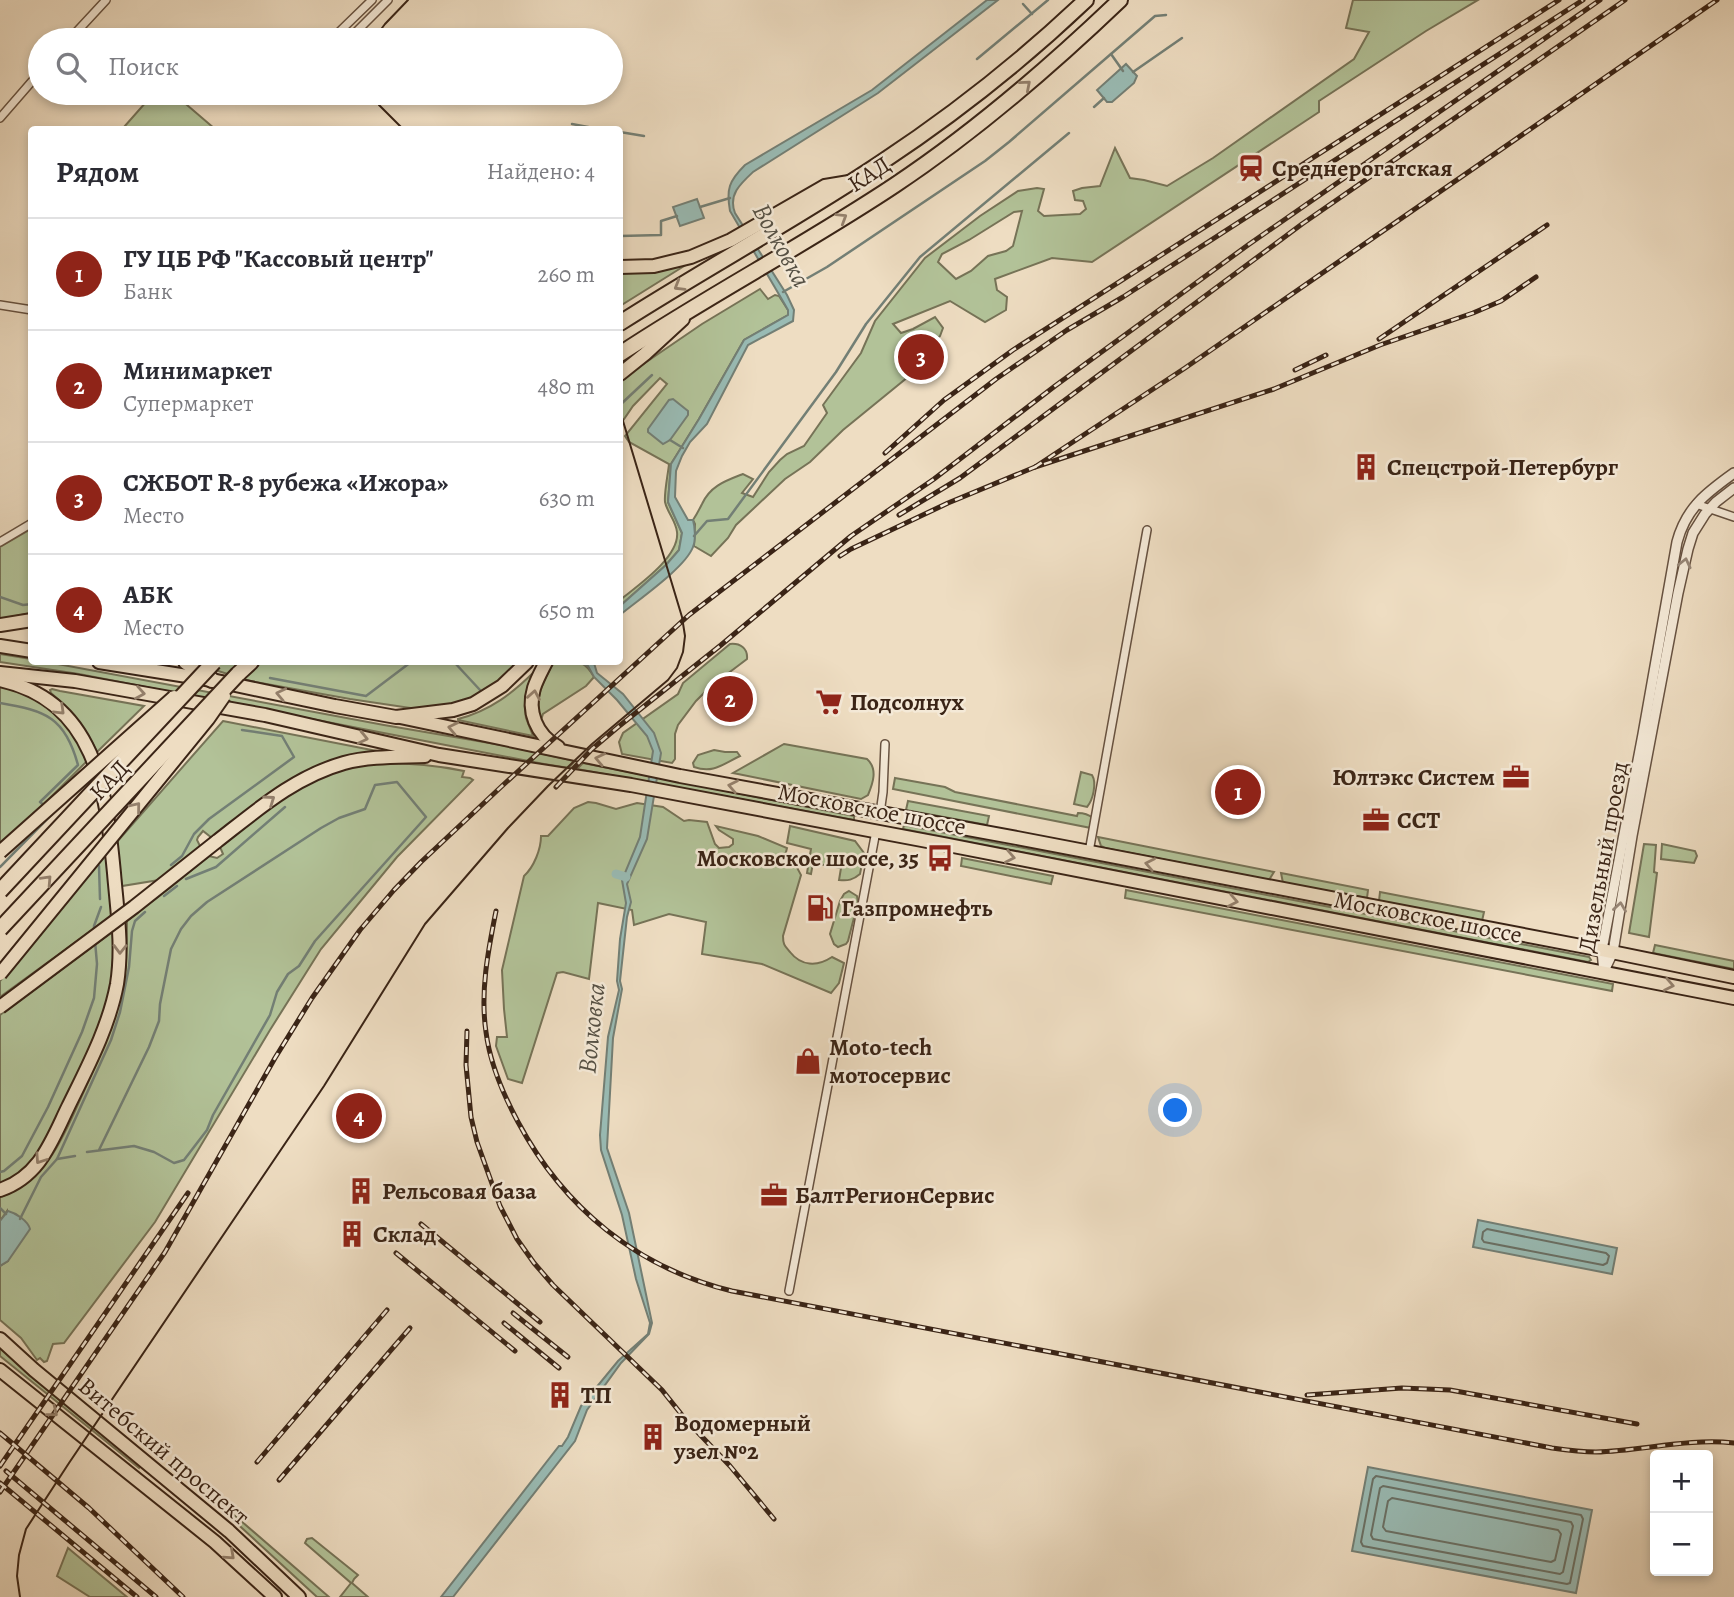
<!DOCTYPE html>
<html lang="ru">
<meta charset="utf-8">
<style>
:root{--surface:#fff;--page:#f2f2f3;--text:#2b2b33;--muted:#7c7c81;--line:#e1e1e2;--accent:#8f2418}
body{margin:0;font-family:Alegreya,serif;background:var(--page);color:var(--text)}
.controls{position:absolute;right:21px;bottom:21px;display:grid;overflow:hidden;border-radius:7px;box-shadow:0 4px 10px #0003}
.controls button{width:63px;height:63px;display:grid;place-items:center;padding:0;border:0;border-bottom:2px solid var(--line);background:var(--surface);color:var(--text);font:35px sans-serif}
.you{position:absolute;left:1176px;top:1111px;width:24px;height:24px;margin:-18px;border:5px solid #fff;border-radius:50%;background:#1a73e8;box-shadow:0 0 0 10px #1a73e833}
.badge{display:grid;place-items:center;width:46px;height:46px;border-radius:50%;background:var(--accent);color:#fff;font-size:23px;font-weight:700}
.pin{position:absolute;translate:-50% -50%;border:4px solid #fff;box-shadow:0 2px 7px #0006}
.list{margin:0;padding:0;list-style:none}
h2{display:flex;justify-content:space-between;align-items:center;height:91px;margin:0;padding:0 28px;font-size:30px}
h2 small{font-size:23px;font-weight:400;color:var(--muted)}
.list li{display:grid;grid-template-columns:46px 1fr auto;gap:21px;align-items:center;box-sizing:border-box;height:112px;padding:0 28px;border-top:2px solid var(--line)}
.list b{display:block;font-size:26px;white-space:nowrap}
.list p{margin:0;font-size:23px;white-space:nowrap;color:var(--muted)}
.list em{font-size:23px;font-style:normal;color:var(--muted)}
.icon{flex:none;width:38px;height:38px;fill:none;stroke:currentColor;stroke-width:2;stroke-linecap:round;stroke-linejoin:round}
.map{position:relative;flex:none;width:1734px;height:1597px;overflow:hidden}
.search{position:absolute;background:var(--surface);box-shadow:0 4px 10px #0003;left:28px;top:28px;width:595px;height:77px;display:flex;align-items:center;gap:18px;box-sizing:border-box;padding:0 24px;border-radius:38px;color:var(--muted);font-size:26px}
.panel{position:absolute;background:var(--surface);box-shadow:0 4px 10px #0003;left:28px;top:126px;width:595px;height:539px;border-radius:7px}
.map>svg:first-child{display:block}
.green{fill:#b2c298;stroke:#767357;stroke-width:2;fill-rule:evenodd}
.water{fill:#99bbb4;stroke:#737f75;stroke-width:2}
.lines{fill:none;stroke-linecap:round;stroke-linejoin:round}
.shore{stroke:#6a7065;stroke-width:2}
.stream{stroke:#737f75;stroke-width:2.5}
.canal{stroke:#99bbb4;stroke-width:9}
.minor-casing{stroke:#675241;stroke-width:10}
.tertiary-casing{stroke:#675241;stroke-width:12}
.primary-casing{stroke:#3a2416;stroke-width:16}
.trunk-casing{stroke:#3a2416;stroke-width:16}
.motorway-casing{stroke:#3a2416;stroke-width:18}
.minor{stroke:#f4e9d7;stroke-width:7}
.tertiary{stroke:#f4e9d7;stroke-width:9}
.primary{stroke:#eeddc2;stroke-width:12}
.trunk{stroke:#eeddc2;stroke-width:12}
.motorway{stroke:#eeddc2;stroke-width:14}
.tram{stroke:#3a2416;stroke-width:2}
.rail-casing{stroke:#3a2416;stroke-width:5}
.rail{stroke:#f4e9d7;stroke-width:2.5;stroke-dasharray:8;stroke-linecap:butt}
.primary-bridge-casing{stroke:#3a2416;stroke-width:16;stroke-linecap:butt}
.trunk-bridge-casing{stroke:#3a2416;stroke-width:16;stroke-linecap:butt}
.motorway-bridge-casing{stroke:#3a2416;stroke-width:18;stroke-linecap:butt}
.primary-bridge{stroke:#eeddc2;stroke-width:12}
.trunk-bridge{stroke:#eeddc2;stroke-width:12}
.motorway-bridge{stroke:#eeddc2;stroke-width:14}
.oneway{stroke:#94806c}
.oneway2{stroke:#978676}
.labels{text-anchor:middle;stroke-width:5;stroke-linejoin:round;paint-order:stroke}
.poi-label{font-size:24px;font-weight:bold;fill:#3a2416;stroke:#f4e9d7;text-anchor:start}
.street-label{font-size:24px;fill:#3a2416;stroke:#f4e9d7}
.water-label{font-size:26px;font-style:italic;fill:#565145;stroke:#f4e9d7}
</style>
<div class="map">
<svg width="1734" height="1597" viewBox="0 0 1734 1597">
<rect width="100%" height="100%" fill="#eeddc2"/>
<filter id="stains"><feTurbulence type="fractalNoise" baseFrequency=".00286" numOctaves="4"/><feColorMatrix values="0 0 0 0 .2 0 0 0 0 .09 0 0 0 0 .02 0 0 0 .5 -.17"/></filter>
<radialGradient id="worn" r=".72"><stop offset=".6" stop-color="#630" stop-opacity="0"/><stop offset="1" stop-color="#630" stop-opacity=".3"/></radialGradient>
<!-- green -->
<g class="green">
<path d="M1353,0h125l-52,31 -107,70v11l-227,150 -40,-4 -57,21 2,11 10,7 -1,13 -21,12 -35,-21 -57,23 8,9 12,-4 22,-12 8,11 -3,8 -11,11 1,12 -87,71 -33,32 -25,17 -49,46 -8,13 -17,18 -17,-10 1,-22 -2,-4c4,-6 6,-10 9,-16 8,-18 23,-23 41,-30l10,5 -11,14 11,4 16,-25 11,-12 7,-6 17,-8 23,-33 -4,-8 38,-52 14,-32 50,-63 55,-42 38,-25 19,-3 7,1 -6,22 6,5 36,-2 6,-5 -3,-8 -8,-1 -2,-9 9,-3 18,-2 15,-38 15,30 14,2 23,6 46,-28 141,-99 15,-27 -23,-4zM1022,211l-9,35 -7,5 -18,5 -17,15 -15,8 -18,-17 4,-8 27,-14 45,-28z"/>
<path d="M154,93h19l42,36h-89l-2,-2z"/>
<path d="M689,263l-69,43v-36z"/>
<path d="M760,289l8,10 7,-4 4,1 9,14v5l-44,25 -45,79 -28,45 -3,38 14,31 -3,17 -13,15 -46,41v-6c17,-14 60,-43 57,-68 -1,-11 -10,-20 -12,-30 -1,-9 3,-28 4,-38l-40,-22 -4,-6 42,-52 -7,-6 -27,28 -13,19v-45l82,-56z"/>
<path d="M31,529v84l-31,6v-72z"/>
<path d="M730,644c10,-1 18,4 17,15l-37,28 -14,14 -18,24 -3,9v25l-3,4 -50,-9 -3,-12 4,-9 55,-39 5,-11z"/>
<path d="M0,654l31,5 1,3h15l337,63 123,21 68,15 -6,7 -25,-4 -465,-90 -79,-12z"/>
<path d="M196,662h325l-18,17 -37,24 -49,6 -67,-10 -100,-18 -35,-11z"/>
<path d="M554,662c21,0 29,-5 40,15l-8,9 -43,28 -2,6c-7,-25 2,-37 13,-58z"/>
<path d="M536,670l-11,39 1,9 7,18 -75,-16v-1c32,-8 55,-26 78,-49z"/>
<path d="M0,685l42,15 29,28 18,31 -49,49 -40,36z"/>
<path d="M52,689l8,2 84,15 -47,46c-12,-25 -25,-41 -46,-59l-1,-3z"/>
<path d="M223,721l159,31 -93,29 -24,15 -53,42 -9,-7 -5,6 -1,3 4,8 -42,32 -37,6 -6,-43z"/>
<path d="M784,744l83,15c11,10 6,24 1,36l-7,4 -128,-26z"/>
<path d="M714,750l11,2h12l3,4c-17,8 -27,18 -46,11l-1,-4 5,-8z"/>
<path d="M379,763c29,0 57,2 85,8l-2,6 8,1 3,2 -76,77 -76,92 -51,81 -115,192 -91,121 -11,1 -6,17 -3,1 -4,-4 -3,2 -16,-22 -21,-18v-54l8,-5 -1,-50 -7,10v-24c21,-7 38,-21 50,-39 14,-20 24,-45 34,-67 15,-34 32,-68 39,-105 4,-22 4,-43 4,-65l44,-34 38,-31 8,2 6,-4 -3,-7c35,-27 69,-58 110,-74 16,-6 33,-7 49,-10z"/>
<path d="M583,763l271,53v4l-277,-51z"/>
<path d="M1081,772l11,3c5,8 1,25 -5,32l-13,-3z"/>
<path d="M895,778l50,9 10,5 122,24 1,-3c6,0 10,1 15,5l-2,10 -198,-39z"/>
<path d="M908,801l81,15 -2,9 -81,-15z"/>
<path d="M588,802l8,1 20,6 21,-6 26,4 21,14 5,-1 18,2 8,22 4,4 10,-1 4,-3v-5l-14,-9 -3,-4 42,10 29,12 -2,8 4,3 4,1 8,15 -18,61c0,9 2,10 7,16 11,14 27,15 42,5l12,6 -5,20 -8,10 -69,-29 -60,-10 4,-32 -37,-8 -35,11 -2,-15 -34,-7 -9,76 -26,-7 -6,1 -35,110 -14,-4 -12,-33 1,-9h10l-3,-28 -2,-39 22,-94c10,-9 17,-27 17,-40h7l26,-28z"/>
<path d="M904,825l685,132 2,3 -3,2 -685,-133z"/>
<path d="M790,826l65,15 9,12 -4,21c-7,6 -12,7 -21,6l2,-12 -28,-5 -2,11 -4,-1 4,-24 -24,-6z"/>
<path d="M1098,837l176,35 -5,8 -164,-32 -4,-2z"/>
<path d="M1644,844l12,1 -2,27 3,1 -8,64 -20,-4z"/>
<path d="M1662,844l33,7 2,5 -3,7 -33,-4z"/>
<path d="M107,852l6,63 -113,82v-16z"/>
<path d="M962,858l91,18 -2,8 -90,-18z"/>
<path d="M1281,873l87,17 -1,8 -84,-15z"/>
<path d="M1126,890l487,94 -1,7 -487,-93z"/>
<path d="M849,891l8,5 1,6 -10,39 -2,3 -8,3 -4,-3 -4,-10 10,-33 4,-7z"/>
<path d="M1380,892l104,20 -2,9 -103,-20z"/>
<path d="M115,930l1,33 -12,56 -65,139 -8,9 -31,19v-171z"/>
<path d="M1655,945l79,16v8l-81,-16z"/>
<path d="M0,1348l70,58 70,60 -1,2 -139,-112z"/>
<path d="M233,1514l96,83h-12l-86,-79z"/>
<path d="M312,1538l46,37 -4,4 -2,4 16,14h-28l11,-14 -46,-40 2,-4z"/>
<path d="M68,1548l59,49h-37l-33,-21z"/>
</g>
<!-- water -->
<g class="water">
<path d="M987,0h11l-120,93 -125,79c-13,12 -25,23 -18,41l52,82 7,15 -1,11 -45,24 -41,79 -17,18 -8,14 -6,15 -1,26 13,23h5c2,7 3,20 0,27 -8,21 -55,53 -73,68v-9l46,-41 13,-15 3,-17 -14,-31 3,-38 28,-45 45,-79 44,-25v-5l-4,-7 -54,-92c-4,-22 -1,-30 15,-46l127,-75z"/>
<path d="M1126,64l11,12 -3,7 -22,19h-5l-10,-12z"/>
<path d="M697,199l7,19 -24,8 -7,-19z"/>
<path d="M673,399l15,12v4l-18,25 -7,4 -15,-12v-3l21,-29z"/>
<path d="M579,662h12l3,1 3,10 26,21 31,39 7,20 -14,86 -20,45 4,18 -4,15 -7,64 2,8 -9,49 -6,110 22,65 23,110 -3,11 -28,29 -34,47 -12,31 -122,156h-12l118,-151h3l6,-9 13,-31 37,-45 30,-27 2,-11 -14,-44 -14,-64 -21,-65 -1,-15 8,-98 11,-47 -2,-9 3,-42 6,-36 -4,-23 18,-43 13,-86 -6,-15 -30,-36 -23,-23 -6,-11z"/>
<path d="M8,1211c8,2 20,10 22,18l-22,32 -8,5v-45z"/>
<path d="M1478,1220l139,28 -5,26 -139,-27z"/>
<path d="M1368,1467l224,43 -16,83 -224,-42z"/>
</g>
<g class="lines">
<!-- shore -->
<g class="shore">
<path d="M1487,1229l119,24 3,3 -2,7 -4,2 -119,-23 -2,-3 1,-7z"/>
<path d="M1376,1476l205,39 2,4 -13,64 -3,1 -204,-38 -2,-4 12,-63z"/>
<path d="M1383,1486l188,36 2,4 -10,46 -3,2 -187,-35 -2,-4 9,-47z"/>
<path d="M1392,1498l166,32 3,4 -6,26 -4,2 -165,-31 -3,-4 5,-26z"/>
</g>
<!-- stream -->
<g class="stream">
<path d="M1023,4l9,10"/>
<path d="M1111,54l12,17"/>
<path d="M977,59l71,-59"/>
<path d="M1133,72l49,-34"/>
<path d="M1094,107l10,-9"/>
<path d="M572,124l32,6"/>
<path d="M620,132l24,4"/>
<path d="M700,207l30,-9"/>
<path d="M620,236l41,-1v-14l16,-5"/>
<path d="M783,292l44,-25 158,-106 24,-19 146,-126 11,-1"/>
<path d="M620,405l32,-30"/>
<path d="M670,440l13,8"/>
<path d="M694,536l13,-15 21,-2 108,-147 30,-48 54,-67 149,-124"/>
<path d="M0,597l23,8 9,-1"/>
<path d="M454,662l26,28"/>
<path d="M270,678l96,18 45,-34"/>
<path d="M0,703c46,8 65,14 78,62l-38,37 5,4"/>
<path d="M171,865l11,-9 12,-22 15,-15 85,-62 -12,-21 -40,-6"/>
<path d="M99,866l1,33"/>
<path d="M0,867l52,-53 -3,-3"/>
<path d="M186,879l30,-12 69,-60"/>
<path d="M164,896l13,-10"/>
<path d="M94,930v-4l7,-19"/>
<path d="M87,1152l47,-6 20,6 20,11 10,-3 23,-30 6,-15 57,-100 7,-23 11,-18 11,-8 16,-25 111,-124 -29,-35 -22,3 -10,24 -26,9 -18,10 -114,74 -16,14 -10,13 -10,20 -11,55 -1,17 -10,26 -50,103"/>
<path d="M57,1159l54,-119 9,-28 9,-45 3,-36 3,-10 10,-9"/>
<path d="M0,1172l4,-1 18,-15 26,-49 34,-75 12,-34 3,-34 -2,-23"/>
<path d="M0,1208l6,6"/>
<path d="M20,1219l21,-42 16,-18 18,-3"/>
</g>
<!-- canal -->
<path class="canal" d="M616,874l10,3"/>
<defs>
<g id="minor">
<path d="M69,40l37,-40"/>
<path d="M339,40l-1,-7 34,-33"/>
<path d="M348,40l40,-40"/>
<path d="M0,118l40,-46"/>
<path d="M0,305l32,5"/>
<path d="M1696,504l38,13"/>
<path d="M0,542l32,-19"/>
<path d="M880,813l3,-21 2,-48"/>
<path d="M1089,852l58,-322"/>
<path d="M789,1291l87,-460"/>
</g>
<g id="tertiary">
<path d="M1604,971l9,-19 19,-116 46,-243 10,-44 5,-16 12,-19 11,-12 18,-14"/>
<path d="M1604,973l-2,-23 41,-216 34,-192c9,-34 29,-49 57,-69"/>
</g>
<g id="primary">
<path d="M620,374l25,-20 38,-35"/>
<path d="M546,662c-4,8 -9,17 -12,26 -7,23 2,47 24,59"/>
<path d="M0,673l75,8 190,34 174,40 192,30 312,59 791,154"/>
<path d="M400,717l280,59 337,62 585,112 132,27"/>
<path d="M216,842c40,-31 78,-65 128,-79 26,-7 55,-6 81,-7"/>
<path d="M0,1339l34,31 195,161 70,66"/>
<path d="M0,1370l215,172 60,55"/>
</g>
<g id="trunk">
<path d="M620,267l34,-1 37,-9 40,-17 94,-54 24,-4"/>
<path d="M0,625l32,-5"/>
<path d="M0,646l32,5"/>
<path d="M99,662l113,18 123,26 61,11 57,-7 20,-6 29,-18 25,-24"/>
<path d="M0,680c96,21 106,110 114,193 3,37 9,73 3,111 -8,43 -30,84 -49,123 -17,35 -28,69 -68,83"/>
</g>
<g id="motorway">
<path d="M620,323c86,-55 177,-104 262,-161 71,-47 143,-104 204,-162"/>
<path d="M620,354c89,-59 185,-109 275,-169 81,-54 155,-118 225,-185"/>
<path d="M186,662l26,18"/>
<path d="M238,674l13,-12"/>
</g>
</defs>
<!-- minor casing -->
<use href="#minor" class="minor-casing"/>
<!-- tertiary casing -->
<use href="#tertiary" class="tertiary-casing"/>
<!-- primary casing -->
<use href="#primary" class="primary-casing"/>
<!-- trunk casing -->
<use href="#trunk" class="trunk-casing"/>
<!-- motorway casing -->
<use href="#motorway" class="motorway-casing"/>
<!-- minor -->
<use href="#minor" class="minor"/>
<!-- tertiary -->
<use href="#tertiary" class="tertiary"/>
<!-- primary -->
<use href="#primary" class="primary"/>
<!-- trunk -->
<use href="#trunk" class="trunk"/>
<!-- motorway -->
<use href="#motorway" class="motorway"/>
<!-- tram -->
<g class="tram">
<path d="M373,40l12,-16 23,-24"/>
<path d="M373,93l6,12 25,25"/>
<path d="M20,1597l-3,-21 2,-21 7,-26 43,-66 255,-377 101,-162 83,-96 40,-42 44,-42 76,-64 9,-12 6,-16 2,-16 -3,-19 -62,-206"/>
</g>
<defs>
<g id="rail">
<path d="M1379,339l168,-114"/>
<path d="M1295,370l31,-15"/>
<path d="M885,453l59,-53 69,-50 546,-350"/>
<path d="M1035,467l150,-99 532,-368"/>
<path d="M899,515l61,-37 342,-254 323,-224"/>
<path d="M840,556l11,-7 97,-46 87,-36 239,-78 106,-44 93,-32 28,-12 35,-24"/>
<path d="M556,787l36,-38 26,-22 103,-82 130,-109 83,-57 121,-93 193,-141 352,-245"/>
<path d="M496,911c-8,40 -16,81 -10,121 4,32 17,62 32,90 46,86 119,146 214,169l820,157c14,2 29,4 44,4 46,-1 91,-14 138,-9"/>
<path d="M467,1031l-1,34 5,52 6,25 23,64 17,33 17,24 19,22 109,105 24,30 44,46 44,53"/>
<path d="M421,1224l119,98"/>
<path d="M396,1253l119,98"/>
<path d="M513,1313l55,44"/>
<path d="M504,1323l55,45"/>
<path d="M1307,1395l95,-7 48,2 187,34"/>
<path d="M0,1433l89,75 94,89"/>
<path d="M257,1462l130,-152"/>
<path d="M0,1466l188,-273"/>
<path d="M6,1471l150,126"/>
<path d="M279,1480l131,-152"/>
<path d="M0,1483l137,114"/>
<path d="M0,1492l165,-240 110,-194 37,-60 48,-68 34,-40 27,-28 81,-76 187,-171 307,-236 71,-49 56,-33 460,-297"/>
</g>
</defs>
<!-- rail casing -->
<use href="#rail" class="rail-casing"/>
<!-- rail -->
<use href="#rail" class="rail"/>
<defs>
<g id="primary-bridge">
<path d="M0,852l174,-155"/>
<path d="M0,1007l134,-100 82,-65"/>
</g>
<path id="trunk-bridge" d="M0,974l208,-255 16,-23"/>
<g id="motorway-bridge">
<path d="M0,891l214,-229"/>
<path d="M0,929l238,-255"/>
</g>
</defs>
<!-- primary-bridge casing -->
<use href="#primary-bridge" class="primary-bridge-casing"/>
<!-- trunk-bridge casing -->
<use href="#trunk-bridge" class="trunk-bridge-casing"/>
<!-- motorway-bridge casing -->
<use href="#motorway-bridge" class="motorway-bridge-casing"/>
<!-- primary-bridge -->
<use href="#primary-bridge" class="primary-bridge"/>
<!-- trunk-bridge -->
<use href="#trunk-bridge" class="trunk-bridge"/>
<!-- motorway-bridge -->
<use href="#motorway-bridge" class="motorway-bridge"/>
</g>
<!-- one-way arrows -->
<defs><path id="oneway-chevron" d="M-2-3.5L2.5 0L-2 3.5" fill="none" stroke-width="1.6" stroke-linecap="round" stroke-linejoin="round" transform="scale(1.75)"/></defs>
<g class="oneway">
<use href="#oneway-chevron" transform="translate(1026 85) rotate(-41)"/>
<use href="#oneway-chevron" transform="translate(842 218) rotate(-32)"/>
<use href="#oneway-chevron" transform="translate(679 286) rotate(149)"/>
<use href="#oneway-chevron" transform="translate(140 693) rotate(10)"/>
<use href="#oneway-chevron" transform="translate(281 694) rotate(-168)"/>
<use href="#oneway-chevron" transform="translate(534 695) rotate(-80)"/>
<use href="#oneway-chevron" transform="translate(60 710) rotate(44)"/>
<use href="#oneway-chevron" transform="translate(453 728) rotate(-168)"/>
<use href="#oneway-chevron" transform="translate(363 738) rotate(13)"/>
<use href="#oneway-chevron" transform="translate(600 759) rotate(-168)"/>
<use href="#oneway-chevron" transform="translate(733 786) rotate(-169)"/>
<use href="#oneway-chevron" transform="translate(270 800) rotate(-35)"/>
<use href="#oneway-chevron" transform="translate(136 807) rotate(-51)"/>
<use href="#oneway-chevron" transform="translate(1010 857) rotate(11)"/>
<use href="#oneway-chevron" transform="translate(1150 864) rotate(-169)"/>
<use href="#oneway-chevron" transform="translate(47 880) rotate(-47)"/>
<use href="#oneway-chevron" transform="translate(1233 901) rotate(11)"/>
<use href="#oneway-chevron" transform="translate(120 949) rotate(91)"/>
<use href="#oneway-chevron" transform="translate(1669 985) rotate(11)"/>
<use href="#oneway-chevron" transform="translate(40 1159) rotate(124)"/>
<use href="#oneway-chevron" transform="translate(53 1412) rotate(39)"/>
<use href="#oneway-chevron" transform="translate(230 1555) rotate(42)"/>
</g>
<g class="oneway2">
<use href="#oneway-chevron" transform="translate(1685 563) rotate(-77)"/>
<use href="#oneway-chevron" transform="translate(1620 907) rotate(-82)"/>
</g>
<!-- icons -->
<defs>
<symbol id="station-bare" viewBox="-9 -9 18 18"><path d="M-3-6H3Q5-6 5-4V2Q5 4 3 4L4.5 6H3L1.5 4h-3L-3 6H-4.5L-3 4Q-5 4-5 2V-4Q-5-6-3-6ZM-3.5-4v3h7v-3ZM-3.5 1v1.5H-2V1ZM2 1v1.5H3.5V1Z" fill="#8f2418" stroke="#f4e9d7" stroke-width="2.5" paint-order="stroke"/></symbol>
<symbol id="building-bare" viewBox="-9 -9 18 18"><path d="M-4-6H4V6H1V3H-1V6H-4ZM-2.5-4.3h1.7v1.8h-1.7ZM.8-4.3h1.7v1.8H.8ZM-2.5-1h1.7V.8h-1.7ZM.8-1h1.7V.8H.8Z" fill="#8f2418" stroke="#f4e9d7" stroke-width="2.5" paint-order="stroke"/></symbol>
<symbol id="supermarket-bare" viewBox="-9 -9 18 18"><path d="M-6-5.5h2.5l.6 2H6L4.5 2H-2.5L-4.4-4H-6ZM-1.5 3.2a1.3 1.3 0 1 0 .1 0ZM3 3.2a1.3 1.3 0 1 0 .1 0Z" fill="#8f2418" stroke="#f4e9d7" stroke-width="2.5" paint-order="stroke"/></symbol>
<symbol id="office-bare" viewBox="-9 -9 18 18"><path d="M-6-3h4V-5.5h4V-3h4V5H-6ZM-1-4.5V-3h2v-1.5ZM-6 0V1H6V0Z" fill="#8f2418" stroke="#f4e9d7" stroke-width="2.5" paint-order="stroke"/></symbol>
<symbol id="bus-bare" viewBox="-9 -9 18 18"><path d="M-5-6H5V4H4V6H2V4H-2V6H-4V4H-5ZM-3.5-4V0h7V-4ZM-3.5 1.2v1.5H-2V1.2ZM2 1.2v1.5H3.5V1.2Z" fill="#8f2418" stroke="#f4e9d7" stroke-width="2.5" paint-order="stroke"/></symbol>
<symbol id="fuel-bare" viewBox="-9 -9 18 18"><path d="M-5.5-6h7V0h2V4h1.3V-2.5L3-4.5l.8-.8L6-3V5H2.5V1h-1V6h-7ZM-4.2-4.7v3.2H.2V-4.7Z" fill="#8f2418" stroke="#f4e9d7" stroke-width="2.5" paint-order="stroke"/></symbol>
<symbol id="shop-bare" viewBox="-9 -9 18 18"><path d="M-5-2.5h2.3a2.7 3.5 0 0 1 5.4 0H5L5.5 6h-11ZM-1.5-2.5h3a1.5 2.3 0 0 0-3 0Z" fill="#8f2418" stroke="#f4e9d7" stroke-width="2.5" paint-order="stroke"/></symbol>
</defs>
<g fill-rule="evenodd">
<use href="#station-bare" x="1232" y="149" width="38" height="38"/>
<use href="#building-bare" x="1347" y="448" width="38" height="38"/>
<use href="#supermarket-bare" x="810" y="683" width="38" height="38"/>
<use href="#office-bare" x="1497" y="758" width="38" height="38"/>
<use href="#office-bare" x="1357" y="801" width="38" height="38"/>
<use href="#bus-bare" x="921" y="839" width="38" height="38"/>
<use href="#fuel-bare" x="801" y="889" width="38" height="38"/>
<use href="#shop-bare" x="789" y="1042" width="38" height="38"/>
<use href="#building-bare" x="342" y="1172" width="38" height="38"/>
<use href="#office-bare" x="755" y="1176" width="38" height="38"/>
<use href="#building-bare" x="333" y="1215" width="38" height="38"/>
<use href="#building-bare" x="541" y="1376" width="38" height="38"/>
<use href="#building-bare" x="634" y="1418" width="38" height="38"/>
</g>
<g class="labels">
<!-- poi labels -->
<g class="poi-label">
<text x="1272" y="176">Среднерогатская</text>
<text x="1387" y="475">Спецстрой-Петербург</text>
<text x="850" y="710">Подсолнух</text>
<text x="1495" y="785" text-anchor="end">Юлтэкс Систем</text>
<text x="1397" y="828">ССТ</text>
<text x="919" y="866" text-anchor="end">Московское шоссе, 35</text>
<text x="841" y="916">Газпромнефть</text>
<text x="829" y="1055">Moto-tech<tspan x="829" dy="28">мотосервис</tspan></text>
<text x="382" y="1199">Рельсовая база</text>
<text x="795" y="1203">БалтРегионСервис</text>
<text x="373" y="1242">Склад</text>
<text x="581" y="1403">ТП</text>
<text x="674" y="1431">Водомерный<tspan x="674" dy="28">узел №2</tspan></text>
</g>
<!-- street labels -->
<g class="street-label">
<text transform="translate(869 174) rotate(-33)" y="8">КАД</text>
<text transform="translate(109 780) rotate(-47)" y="8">КАД</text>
<text transform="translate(872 809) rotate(11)" y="8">Московское шоссе</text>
<text transform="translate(1603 857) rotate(-80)" y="8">Дизельный проезд</text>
<text transform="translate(1428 917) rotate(11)" y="8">Московское шоссе</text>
<text transform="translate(164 1451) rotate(40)" y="8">Витебский проспект</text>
</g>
<!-- water labels -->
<g class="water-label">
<text transform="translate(782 245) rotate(61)" y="9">Волковка</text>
<text transform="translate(591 1028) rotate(-84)" y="9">Волковка</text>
</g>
</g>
<rect width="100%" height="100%" filter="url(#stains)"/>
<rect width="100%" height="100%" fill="url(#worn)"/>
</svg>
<div class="controls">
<button>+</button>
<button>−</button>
</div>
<div class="you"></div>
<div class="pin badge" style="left:1238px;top:792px">1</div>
<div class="pin badge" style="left:730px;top:699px">2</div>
<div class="pin badge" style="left:921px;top:357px">3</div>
<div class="pin badge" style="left:359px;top:1116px">4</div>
<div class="search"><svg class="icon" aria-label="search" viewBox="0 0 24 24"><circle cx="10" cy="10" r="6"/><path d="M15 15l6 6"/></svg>Поиск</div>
<section class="panel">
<h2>Рядом<small>Найдено: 4</small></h2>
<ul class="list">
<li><span class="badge">1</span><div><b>ГУ ЦБ РФ &quot;Кассовый центр&quot;</b><p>Банк</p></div><em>260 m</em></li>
<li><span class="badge">2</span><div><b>Минимаркет</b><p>Супермаркет</p></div><em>480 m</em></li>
<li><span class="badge">3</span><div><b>СЖБОТ R-8 рубежа «Ижора»</b><p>Место</p></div><em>630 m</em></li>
<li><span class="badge">4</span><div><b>АБК</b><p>Место</p></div><em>650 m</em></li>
</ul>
</section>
</div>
